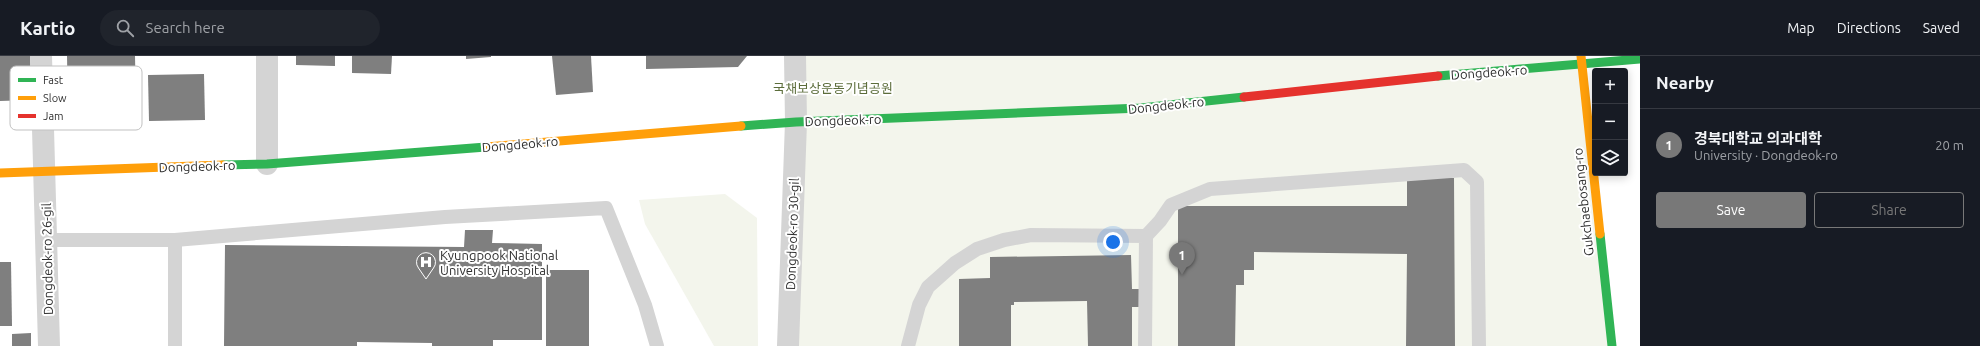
<!DOCTYPE html>
<meta charset="utf-8">
<style>
:root{--surface:#171b24;--page:#20242c;--text:#f1f3f6;--muted:#9ea1a6;--line:#363941;--accent:#787878}
body{margin:0;font-family:Ubuntu,"Noto Sans KR",sans-serif;background:var(--page);color:var(--text)}
.controls{position:absolute;right:12px;top:12px;display:grid;overflow:hidden;border-radius:4px;box-shadow:0 2px 10px #0003}
.controls button{width:36px;height:36px;display:grid;place-items:center;padding:0;border:0;border-bottom:1px solid var(--line);background:var(--surface);color:var(--text);font:20px sans-serif}
.you{position:absolute;left:1113px;top:186px;width:14px;height:14px;margin:-10px;border:3px solid #fff;border-radius:50%;background:#1a73e8;box-shadow:0 0 0 6px #1a73e833}
.badge{display:grid;place-items:center;width:26px;height:26px;border-radius:50%;background:var(--accent);color:#fff;font-size:13px;font-weight:700}
.pin{position:absolute;translate:-50% -33px;filter:drop-shadow(0 1px 2px #0008)}
.pin::after{content:'';position:absolute;top:21px;width:14px;height:12px;background:inherit;clip-path:polygon(0 0,100% 0,50% 100%)}
.list{margin:0;padding:0;list-style:none}
h2{display:flex;justify-content:space-between;align-items:center;height:52px;margin:0;padding:0 16px;font-size:17px}
h2 small{font-size:13px;font-weight:400;color:var(--muted)}
.list li{display:grid;grid-template-columns:26px 1fr auto;gap:12px;align-items:center;box-sizing:border-box;height:72px;padding:0 16px;border-top:1px solid var(--line)}
.list b{display:block;font-size:15px;white-space:nowrap}
.list p{margin:0;font-size:13px;white-space:nowrap;color:var(--muted)}
.list em{font-size:13px;font-style:normal;color:var(--muted)}
.actions{display:flex;gap:8px;padding:12px 16px}
.actions a{flex:1;padding:9px 0;border:1px solid var(--accent);border-radius:4px;text-align:center;font-size:14px;color:var(--accent)}
.actions .main{background:var(--accent);color:#fff}
.icon{flex:none;width:22px;height:22px;fill:none;stroke:currentColor;stroke-width:2;stroke-linecap:round;stroke-linejoin:round}
.map{position:relative;flex:none;width:1640px;height:290px;overflow:hidden}
header{display:flex;align-items:center;gap:24px;box-sizing:border-box;height:56px;padding:0 20px;background:var(--surface);border-bottom:1px solid var(--line)}
header strong{font-size:19px}
nav{display:flex;gap:22px;margin-inline-start:auto;font-size:14px}
.search{width:280px;height:36px;background:var(--page);display:flex;align-items:center;gap:10px;box-sizing:border-box;padding:0 14px;border-radius:22px;color:var(--muted);font-size:15px}
main{display:flex}
aside{flex:1;background:var(--surface)}
.map>svg:first-child{display:block}
.green{fill:#f3f5ec}
.building{fill:#7f7f7f}
.lines{fill:none;stroke-linecap:round;stroke-linejoin:round}
.lane{stroke:#d4d4d4;stroke-width:14}
.street{stroke:#d4d4d4;stroke-width:22}
.fast{stroke:#30b455;stroke-width:9}
.slow{stroke:#ff9f0a;stroke-width:9}
.jam{stroke:#e5322d;stroke-width:9}
.labels{text-anchor:middle;stroke-width:4;stroke-linejoin:round;paint-order:stroke}
.street-label{font-size:13px;fill:#2f2f2f;stroke:#fff}
.park-label{font-size:13px;fill:#5c6d3b;stroke:#fff}
.poi-label{font-size:13px;fill:#2f2f2f;stroke:#fff;text-anchor:start}
.key{fill:#fff;stroke:#c1c1c1;stroke-width:1}
.key-label{font-size:11px;fill:#2f2f2f}
</style>
<header>
<strong>Kartio</strong>
<div class="search"><svg class="icon" aria-label="search" viewBox="0 0 24 24"><circle cx="10" cy="10" r="6"/><path d="M15 15l6 6"/></svg>Search here</div>
<nav><a>Map</a><a>Directions</a><a>Saved</a></nav>
</header>
<main>
<div class="map">
<svg width="1640" height="290" viewBox="0 0 1640 290">
<rect width="100%" height="100%" fill="#fff"/>
<!-- green -->
<g class="green">
<path d="M795,0h786l31,290h-822z"/>
<path d="M725,138l32,24 1,128h-44l-69,-122 -6,-24z"/>
</g>
<!-- building -->
<g class="building">
<path d="M0,0h30l2,44 -32,1z"/>
<path d="M67,0h68l1,49 -68,3z"/>
<path d="M296,0h39v10l-39,-1z"/>
<path d="M352,0h40l-1,18 -39,-1z"/>
<path d="M466,0h25v1l-25,2z"/>
<path d="M552,0h39l2,36 -37,3z"/>
<path d="M646,0h101l-9,11 -92,2z"/>
<path d="M204,18l1,46 -56,1 -1,-46z"/>
<path d="M1407,122h47l1,168h-49l1,-92 -153,-2v18h-10v15h-8l-1,61h-57v-140h229z"/>
<path d="M465,174h28l-1,13 50,1v96h-49v6h-61v-3l-75,-1v4h-133l1,-101 239,2z"/>
<path d="M1131,199l1,34h8v18h-8v39h-44l-1,-45 -73,1v3h-3v41h-52v-67l31,-1v-21z"/>
<path d="M0,206h11l1,64h-12z"/>
<rect x="546" y="214" width="43" height="76"/>
<path d="M31,277v13h-19v-12z"/>
</g>
<g class="lines">
<!-- lane -->
<g class="lane">
<path d="M1146,180l14,-15 11,-16 39,-16 254,-19 13,12 2,164"/>
<path d="M47,184h128l270,-23 161,-9 39,97 12,41"/>
<path d="M175,290v-106"/>
<path d="M908,290l11,-41 9,-18 27,-24 22,-14 27,-9 27,-5 115,1 -1,110"/>
</g>
<!-- street -->
<g class="street">
<path d="M41,0l8,290"/>
<path d="M267,0v108"/>
<path d="M788,290l8,-224 -1,-66"/>
</g>
<!-- fast -->
<g class="fast">
<path d="M1438,20l202,-17"/>
<path d="M741,70l55,-4 345,-14 103,-11"/>
<path d="M223,109l44,-1 219,-17"/>
<path d="M1600,178l12,112"/>
</g>
<!-- slow -->
<g class="slow">
<path d="M1581,0l19,178"/>
<path d="M486,91l255,-21"/>
<path d="M0,117l223,-8"/>
</g>
<!-- jam -->
<path class="jam" d="M1244,41l194,-21"/>
</g>
<!-- icons -->
<defs>
<symbol id="hospital-pin" viewBox="-11 -11 22 30"><path d="M0 17L-7.5 6A9.5 9.5 0 1 1 7.5 6Z" fill="#787878" stroke="#fff"/><path d="M-5-5h3v3.5h4V-5h3V5h-3V1.5h-4V5h-3Z" fill="#fff"/></symbol>
</defs>
<g fill-rule="evenodd">
<use href="#hospital-pin" x="415" y="195" width="22" height="30"/>
</g>
<g class="labels">
<!-- street labels -->
<g class="street-label">
<text transform="translate(1489 16) rotate(-4)" y="5">Dongdeok-ro</text>
<text transform="translate(1166 49) rotate(-6)" y="5">Dongdeok-ro</text>
<text transform="translate(843 64) rotate(-2)" y="5">Dongdeok-ro</text>
<text transform="translate(520 88) rotate(-5)" y="5">Dongdeok-ro</text>
<text transform="translate(197 110) rotate(-2)" y="5">Dongdeok-ro</text>
<text transform="translate(1583 146) rotate(-96)" y="5">Gukchaebosang-ro</text>
<text transform="translate(792 178) rotate(-88)" y="5">Dongdeok-ro 30-gil</text>
<text transform="translate(47 203) rotate(-91)" y="5">Dongdeok-ro 26-gil</text>
</g>
<!-- park labels -->
<g class="park-label">
<text x="833" y="37">국채보상운동기념공원</text>
</g>
<!-- poi labels -->
<g class="poi-label">
<text x="440" y="204">Kyungpook National<tspan x="440" dy="15">University Hospital</tspan></text>
</g>
</g>
<!-- legend -->
<rect x="10" y="10" width="132" height="64" rx="6" class="key"/>
<rect x="18" y="22" width="18" height="4" fill="#30b455"/>
<rect x="18" y="40" width="18" height="4" fill="#ff9f0a"/>
<rect x="18" y="58" width="18" height="4" fill="#e5322d"/>
<g class="key-label">
<text x="43" y="28">Fast</text>
<text x="43" y="46">Slow</text>
<text x="43" y="64">Jam</text>
</g>
</svg>
<div class="controls">
<button>+</button>
<button>−</button>
<button><svg class="icon" aria-label="layers" viewBox="0 0 24 24"><path d="M12 4l9 5-9 5-9-5zM3 14l9 5 9-5"/></svg></button>
</div>
<div class="you"></div>
<div class="pin badge" style="left:1182px;top:219px">1</div>
</div>
<aside>
<h2>Nearby<small></small></h2>
<ul class="list">
<li><span class="badge">1</span><div><b>경북대학교 의과대학</b><p>University · Dongdeok-ro</p></div><em>20 m</em></li>
</ul>
<div class="actions"><a class="main">Save</a><a>Share</a></div>
</aside>
</main>
